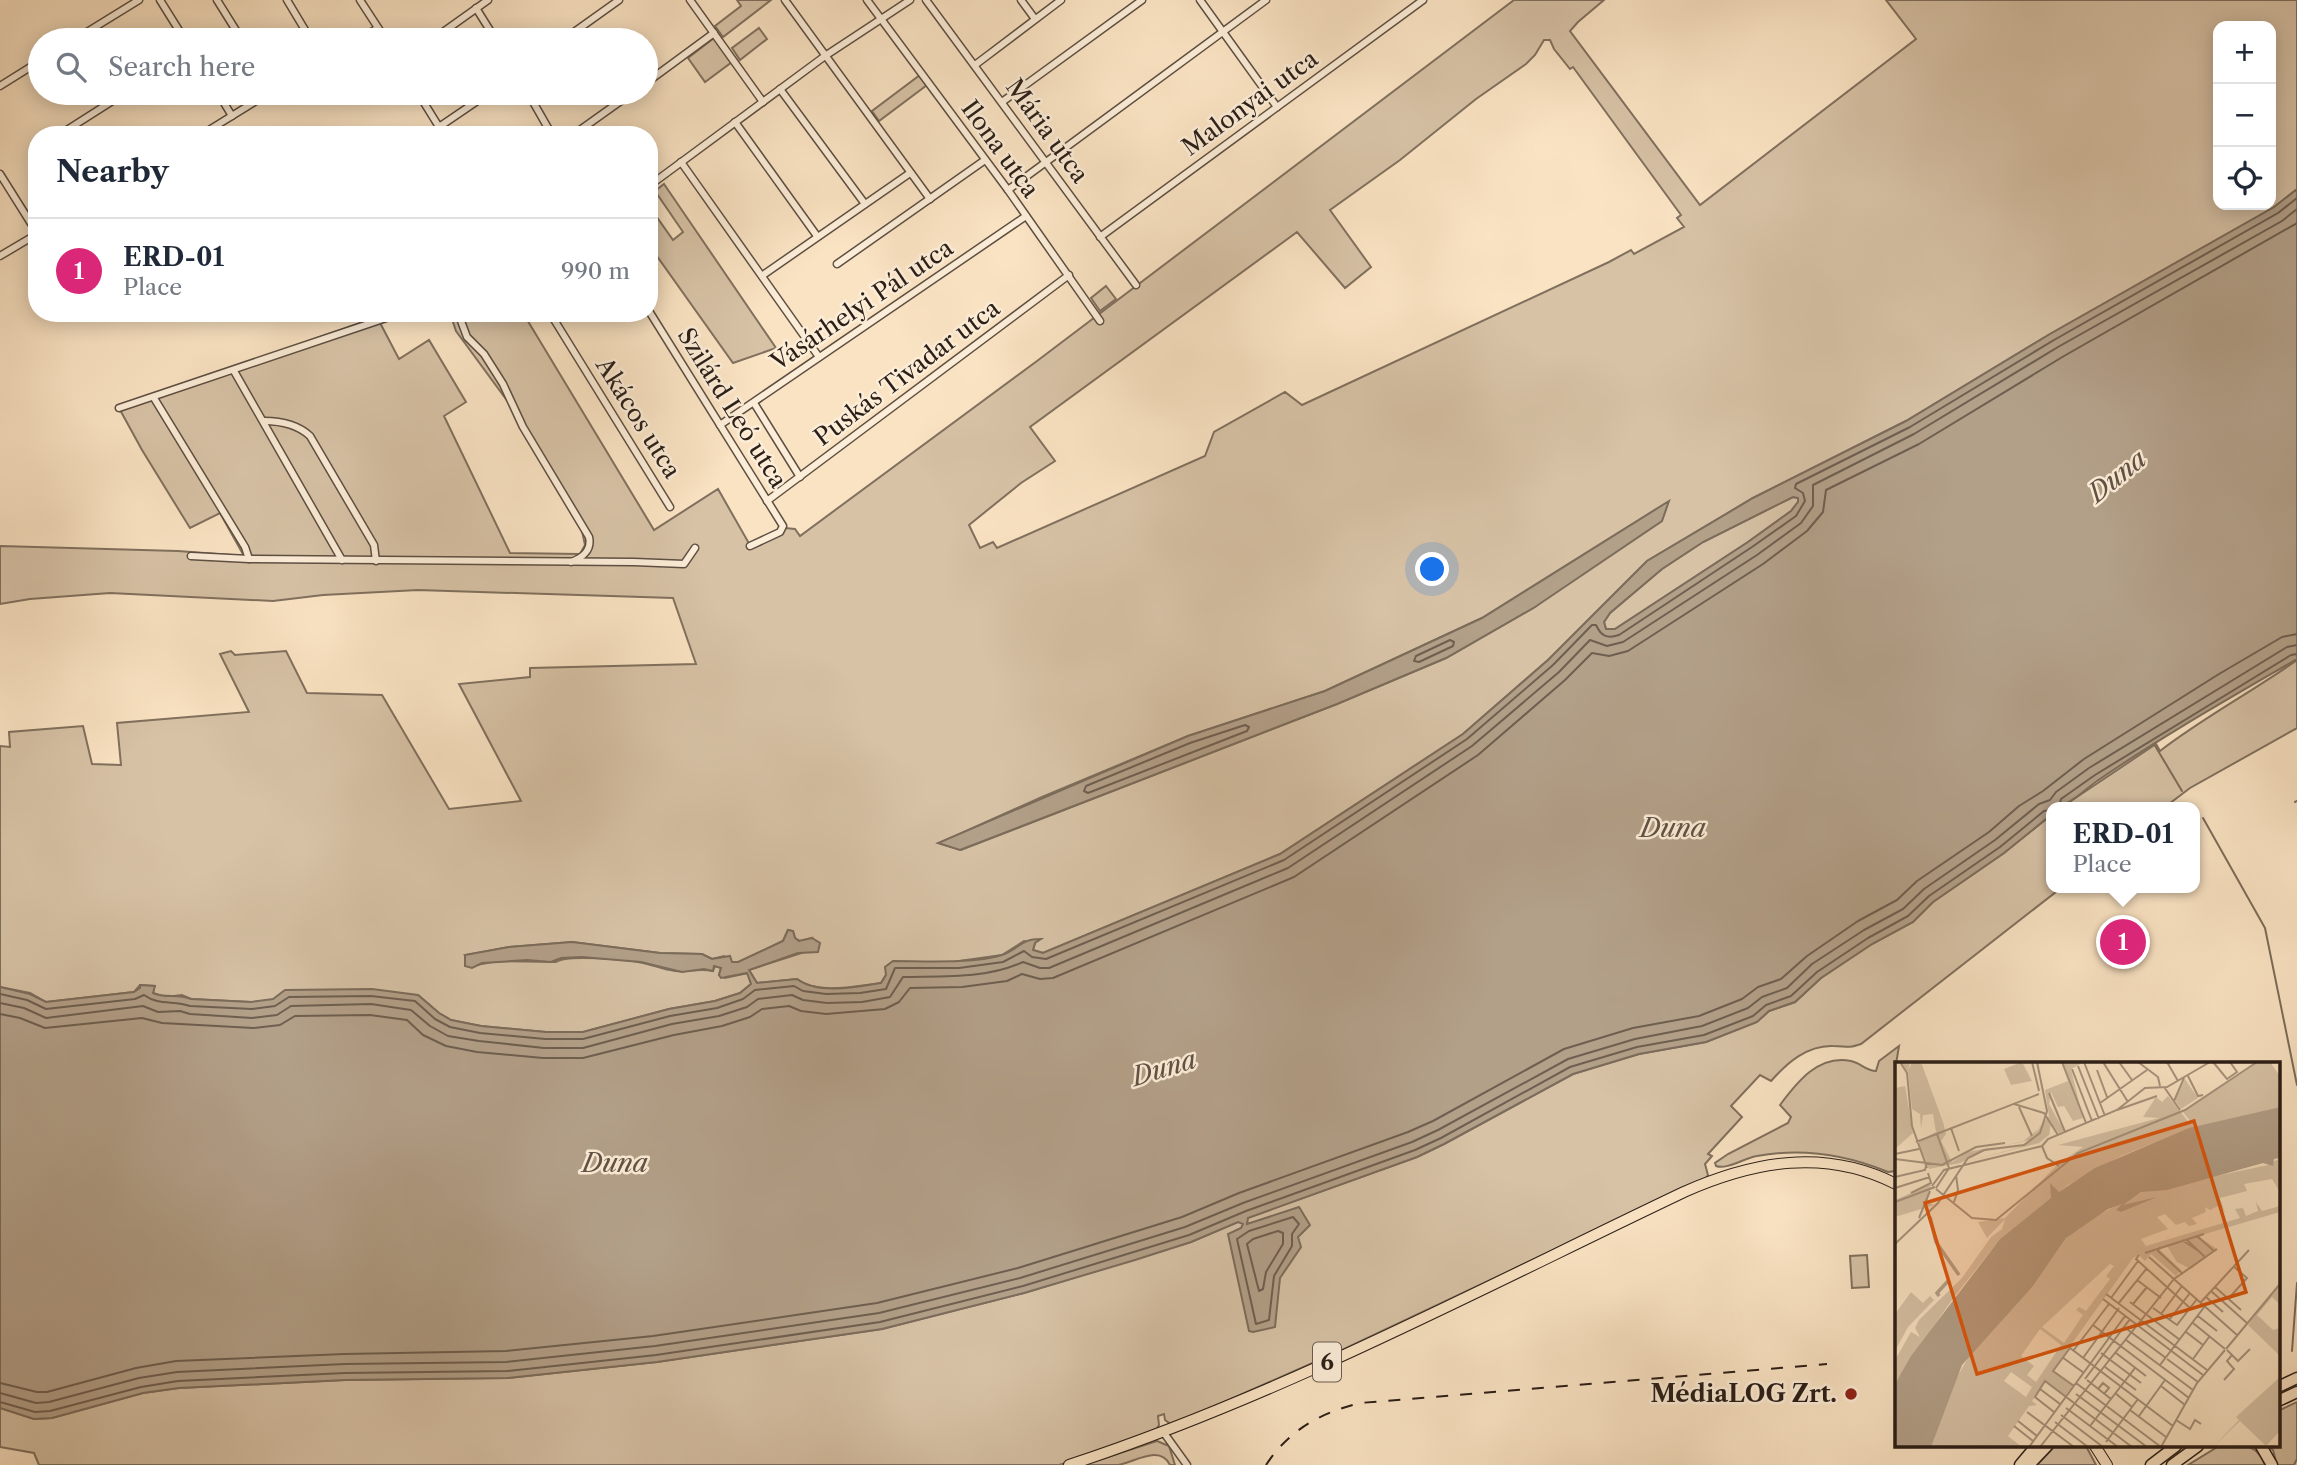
<!DOCTYPE html>
<meta charset="utf-8">
<style>
:root{--surface:#fff;--page:#f6f6f7;--text:#1f2937;--muted:#747a83;--line:#e0e1e3;--accent:#db2777}
body{margin:0;font-family:"Libre Caslon Text",serif;background:var(--page);color:var(--text)}
.controls{position:absolute;right:21px;top:21px;display:grid;overflow:hidden;border-radius:14px;box-shadow:0 4px 18px #0003}
.controls button{width:63px;height:63px;display:grid;place-items:center;padding:0;border:0;border-bottom:2px solid var(--line);background:var(--surface);color:var(--text);font:35px sans-serif}
.you{position:absolute;left:1433px;top:570px;width:24px;height:24px;margin:-18px;border:5px solid #fff;border-radius:50%;background:#1a73e8;box-shadow:0 0 0 10px #1a73e833}
.badge{display:grid;place-items:center;width:46px;height:46px;border-radius:50%;background:var(--accent);color:#fff;font-size:23px;font-weight:700}
.pin{position:absolute;translate:-50% -50%;border:4px solid #fff;box-shadow:0 2px 7px #0006}
.popup{position:absolute;left:2046px;top:802px;width:154px;height:91px;box-sizing:border-box;display:grid;place-content:center;border-radius:14px;background:var(--surface);filter:drop-shadow(0 2px 5px #0005);font-size:23px;white-space:nowrap;color:var(--muted)}
.popup b{font-size:26px;color:var(--text)}
.popup::after{content:'';position:absolute;left:50%;top:100%;margin-left:-14px;border:14px solid transparent;border-top-color:var(--surface)}
.list{margin:0;padding:0;list-style:none}
h2{display:flex;justify-content:space-between;align-items:center;height:91px;margin:0;padding:0 28px;font-size:30px}
h2 small{font-size:23px;font-weight:400;color:var(--muted)}
.list li{display:grid;grid-template-columns:46px 1fr auto;gap:21px;align-items:center;box-sizing:border-box;height:105px;padding:0 28px;border-top:2px solid var(--line)}
.list b{display:block;font-size:26px;white-space:nowrap}
.list p{margin:0;font-size:23px;white-space:nowrap;color:var(--muted)}
.list em{font-size:23px;font-style:normal;color:var(--muted)}
.icon{flex:none;width:38px;height:38px;fill:none;stroke:currentColor;stroke-width:2;stroke-linecap:round;stroke-linejoin:round}
.map{position:relative;flex:none;width:2297px;height:1465px;overflow:hidden}
.search{position:absolute;background:var(--surface);box-shadow:0 4px 18px #0003;left:28px;top:28px;width:630px;height:77px;display:flex;align-items:center;gap:18px;box-sizing:border-box;padding:0 24px;border-radius:38px;color:var(--muted);font-size:26px}
.panel{position:absolute;background:var(--surface);box-shadow:0 4px 18px #0003;left:28px;top:126px;width:630px;height:196px;border-radius:28px}
.map>svg:first-child{display:block}
.green{fill:#d7c2a6;stroke:#80705e;stroke-width:2;fill-rule:evenodd}
.water{fill:#b3a089;stroke:#7c6c5b;stroke-width:2;fill-rule:evenodd}
.lines{fill:none;stroke-linecap:round;stroke-linejoin:round}
.shore{stroke:#6e5f50;stroke-width:2}
.stream{stroke:#7c6c5b;stroke-width:2}
.minor-casing{stroke:#5e4f42;stroke-width:9}
.primary-casing{stroke:#2a1e17;stroke-width:12}
.motorway-casing{stroke:#2a1e17;stroke-width:13}
.minor{stroke:#fcedd8;stroke-width:6}
.primary{stroke:#fae3c3;stroke-width:10}
.motorway{stroke:#fae3c3;stroke-width:10}
.rail{stroke:#2a1e17;stroke-width:2;stroke-dasharray:12 12;stroke-linecap:butt}
.poi-dot{fill:#8f2418;stroke:#fcedd8;stroke-width:2.5}
.labels{text-anchor:middle;stroke-width:5;stroke-linejoin:round;paint-order:stroke}
.shield{fill:#fcedd8;stroke:#695c51;stroke-width:2}
.shield-label{font-size:23px;font-weight:bold;fill:#2a1e17}
.street-label{font-size:24px;fill:#2a1e17;stroke:#fcedd8}
.poi-label{font-size:24px;font-weight:bold;fill:#2a1e17;stroke:#fcedd8;text-anchor:end}
.water-label{font-size:26px;font-style:italic;fill:#615245;stroke:#fcedd8}
.inset-river{fill:none;stroke:#b3a089;stroke-width:3.5}
.inset-road{fill:none;stroke:#a7947e;stroke-width:2}
.view{fill:#de560d;fill-opacity:0.15;stroke:#de560d;stroke-width:3.5}
.inset-edge{fill:none;stroke:#2a1e17;stroke-width:3.5}
</style>
<div class="map">
<svg width="2297" height="1465" viewBox="0 0 2297 1465">
<rect width="100%" height="100%" fill="#fae3c3"/>
<filter id="stains"><feTurbulence type="fractalNoise" baseFrequency=".00286" numOctaves="4"/><feColorMatrix values="0 0 0 0 .2 0 0 0 0 .09 0 0 0 0 .02 0 0 0 .5 -.17"/></filter>
<radialGradient id="worn" r=".72"><stop offset=".6" stop-color="#630" stop-opacity="0"/><stop offset="1" stop-color="#630" stop-opacity=".3"/></radialGradient>
<!-- green -->
<g class="green">
<path d="M737,0h34l-48,37 -8,-11 26,-20z"/>
<path d="M1514,0h90l-26,22 -8,9 130,174 216,-166 -30,-39h411v189l-22,18 -225,127 -144,87 -153,77 -106,63 -99,99 -85,74 -183,120 -237,99 -10,-3 2,-7 -11,-2 -22,14 -43,6 -73,14 -5,8c-25,3 -63,12 -84,-4l-40,4 -8,-13 59,-19 4,-13 -12,3 -5,-3 -2,-7 -5,-1 -5,11 -44,21h-7l-8,-6 -12,3 -10,-5 -42,-1 -88,-11 -63,5 -44,8 12,10 21,-4 58,1c11,-8 72,-2 87,1 10,2 21,7 32,8 13,1 25,-3 38,0l2,-6 6,3 -2,7 6,3 23,-5 3,11 -11,9 -25,8 -46,8 -86,23h-37l-65,-6 -30,-6 -12,-7 -21,-18 -167,7 -60,-3 -9,-4 -17,2 -12,-4 1,-7 -14,-1 -6,7 -88,10 -16,-9 -30,-6v-241l10,1 -1,-15 74,-6 9,38 29,1 -4,-42 132,-11 -29,-58 11,-3 4,4 51,-4 21,42 75,2 67,114 72,-8 -62,-117 71,-7v-9l166,-4 -23,-66 -255,-8 -95,5 -50,6 -163,-8 -80,6 -30,5v-58l178,5 66,5 -24,-43 -30,15 -48,-78 -23,-42 258,-91 22,42 30,-19 37,62 -22,14 66,137 70,1 5,-9 -3,-14 -71,-125 -55,-75 -6,-18h73l131,217 64,-41 33,58 34,-19 10,1 5,7 237,-175zM2218,26h53v179h-53zM1544,40h6l4,9 16,20 3,-2 108,148 -4,3 7,9 -50,27 -3,-4 -22,12 -307,143 -17,-13 -71,40 -9,24 -208,92 -4,-6 -13,6 -11,-23 52,-42 34,-22 -25,-34 267,-195 48,56 26,-21 -41,-57 70,-50 76,-61 50,-35 9,-9zM1668,502l-133,105 -89,51 -109,46 -376,146 -22,-7 103,-46 146,-61 137,-45 157,-73z"/>
<path d="M759,28l8,11 -27,21 -8,-12z"/>
<path d="M714,38l18,24 -27,20 -17,-24z"/>
<path d="M920,75l7,10 -48,36 -7,-10z"/>
<path d="M664,184l112,164 -43,15 -84,-118v-39l24,34 10,-8 -28,-41z"/>
<path d="M1106,286l10,13 -16,12 -9,-13z"/>
<path d="M1793,497l5,1v4l-7,9 -43,31 -133,87h-9l-2,-7 6,-9 52,-44 41,-27z"/>
<path d="M2297,660v68l-107,60 -25,19h-103l94,-63 4,7c44,-34 92,-59 137,-91z"/>
<path d="M2051,815v73h10l-200,156c-15,5 -14,2 -28,2 -26,-1 -46,17 -62,35l-11,-6 -29,31 11,11 -34,37 4,2 -7,8 3,11 -2,3 -364,172 -170,75 -7,-5 -1,-6 -6,2 1,9 -3,5 -53,21 -44,14h-1020l-5,-12 -34,-6v-39l34,11 18,-1 91,-25 36,-5 166,-8 162,-2 150,-16 225,-33 142,-36 167,-51 56,-24 170,-61 27,-13 129,-70 66,-20 67,-12 51,-20 12,-11 26,-9 26,-24 51,-34 41,-22 20,-20 71,-49z"/>
<path d="M1899,1046l-3,18v107l-8,1c-41,-17 -87,-24 -131,-16 -13,2 -30,14 -41,10l-1,-3 13,-9 60,-31 3,-6 -11,-12c17,-23 39,-51 71,-44 10,2 15,10 25,10l3,-10z"/>
<path d="M1867,1255l2,32 -17,1 -2,-32z"/>
<path d="M2297,1402v57l-3,6h-17l-4,-15 -5,-4h10v-35z"/>
<path d="M1157,1441l12,5 6,19h-5c-10,-21 -35,-3 -52,0 -11,0 -24,0 -35,0z"/>
<path d="M2055,1446h31l10,19h-59z"/>
<path d="M2219,1446c22,0 37,-5 46,19h-77z"/>
</g>
<!-- water -->
<g class="water">
<path d="M2297,189v470c-67,39 -136,78 -200,122 -14,10 -28,26 -46,26v8l-47,38 -71,49 -20,20 -41,22 -51,34 -26,24 -26,9 -12,11 -51,20 -67,12 -66,20 -129,70 -27,13 -169,61 -1,6 52,-17 11,18 -12,12 3,10 -21,31 -5,49 -22,5 -4,-1 -21,-97 13,-6 2,-4 -5,-2 -47,20 -56,18 -111,33 -142,36 -225,33 -150,16 -162,2 -166,8 -36,5 -91,25 -18,1 -34,-11v-421l30,7 16,8 88,-10 6,-4v-3l15,1 -2,7c12,6 25,0 38,6l60,3 22,-3 12,-9 87,-1 46,6 21,18 12,7 30,6 65,6h37l86,-23 46,-8 25,-8 11,-9 -4,-11 -26,5 -2,-3 2,-7 -7,-2 -1,5 -9,-2 -22,3 -41,-10 -59,-5 -21,1 -10,4 -24,-2 -45,3 -10,5 -7,-2v-11l44,-8 63,-5 88,11 42,1 10,5 18,-3 2,6h6l45,-21 5,-11 5,1 2,7 4,3 13,-3 8,5 -2,9 -20,1 -49,17 8,13 40,-4c21,16 60,8 84,4l5,-8 -1,-8 8,-6c30,0 81,3 109,-6 18,-6 17,-16 39,-16l-6,4 -2,7 10,3 237,-99 183,-120 85,-74 99,-99 106,-63 153,-77 144,-87 224,-127zM1793,497l5,1v4l-7,9 -43,31 -133,87h-9l-2,-7 6,-9 52,-44 41,-27z"/>
<path d="M1669,501l-7,20 -127,86 -89,51 -109,46 -377,146 -22,-7 250,-107 137,-45 157,-73z"/>
</g>
<g class="lines">
<!-- shore -->
<g class="shore">
<path d="M1450,640l4,2 -1,4 -34,16 -5,-1 2,-5z"/>
<path d="M1245,725l4,2 -2,4 -159,62 -4,-2 2,-5 104,-43z"/>
<path d="M2059,807l2,-8 34,-24 196,-120 6,-1"/>
<path d="M0,994l27,6 19,9 89,-10 9,-4c15,11 30,5 46,11l62,3 23,-3 14,-9 82,-1 44,5 20,18 15,8 30,6 65,6h38l87,-23 47,-8 26,-9 12,-9 39,-4 9,5 23,3 34,-1 26,-4 9,-21h64l44,-6 21,-11 8,6 14,2 238,-99 183,-121 86,-74 39,-40h4c5,11 11,14 23,10l133,-88 44,-31 9,-15 -2,-8 -8,-5 1,-4 114,-57 144,-87 224,-127 19,-15"/>
<path d="M0,1003l24,5 22,10 97,-12 15,6 22,-1 10,3 62,4 25,-3 14,-9 80,-2 40,6 19,16 18,10 31,5 65,7h39l89,-24 47,-8 28,-9 11,-8 34,-4 11,5 24,3 35,-1 28,-5 13,-20c41,-1 83,2 120,-15l17,6h9l239,-100 184,-122 87,-74 31,-32 17,6 16,-4 134,-87 44,-32 12,-17v-21l101,-51 144,-87 224,-126 15,-12"/>
<path d="M0,1014l20,4 25,10 97,-10 20,5 91,5 27,-3 15,-9 75,-1 37,5 16,15 23,11 31,6 66,6h40l91,-23 48,-9 28,-9 12,-8 27,-3 12,5 25,3 59,-5 14,-7 11,-14 52,-1 45,-6 15,-7 18,5 13,-1 241,-101 184,-122 87,-75 27,-27 17,3 19,-5 135,-87 44,-33 16,-19 3,-22 93,-46 145,-88 233,-133"/>
<path d="M1293,1217l6,7 -7,10v12l-18,30 -5,44 -13,4 -19,-85 12,-8z"/>
<path d="M1278,1231l5,2v11l-17,28 -3,17 -4,2 -12,-47 6,-5z"/>
<path d="M0,1383l37,9h10l89,-24 40,-7 168,-7 162,-3 147,-15 224,-33 141,-35 164,-51 57,-24 169,-61 25,-11 131,-72 69,-21 66,-12 43,-17 16,-12 23,-8 26,-23 51,-35 39,-21 20,-19 72,-49 30,-26 24,-15 41,-32 135,-85 63,-37 15,-3"/>
<path d="M0,1393l36,10 13,-1 90,-24 38,-6 168,-8 161,-2 149,-16 224,-33 141,-35 165,-51 58,-24 169,-61 26,-12 130,-71 67,-20 67,-13 46,-18 14,-11 25,-9 25,-24 52,-34 39,-21 21,-20 71,-49 44,-36 11,-4 6,-8 33,-24 198,-121 10,-2"/>
<path d="M0,1402l35,10 15,-1 91,-24 37,-6 167,-8 162,-2 149,-16 224,-33 143,-36 166,-51 57,-24 169,-61 26,-12 129,-71 67,-20 67,-12 49,-19 13,-11 25,-9 26,-24 51,-34 40,-22 21,-20 71,-49 44,-36 7,-1"/>
</g>
<!-- stream -->
<g class="stream">
<path d="M2154,744l28,47"/>
<path d="M2295,802l2,-1"/>
<path d="M2203,818l62,110 32,157"/>
<path d="M2292,1351l5,-68"/>
</g>
<defs>
<g id="minor">
<path d="M160,0l25,40"/>
<path d="M217,0l25,40"/>
<path d="M287,0l24,40"/>
<path d="M360,0l26,40"/>
<path d="M690,0l73,102"/>
<path d="M785,0l145,199"/>
<path d="M867,0l141,190 92,131"/>
<path d="M926,0l210,285"/>
<path d="M1021,0l14,19"/>
<path d="M1200,0l77,107"/>
<path d="M476,8l20,32"/>
<path d="M74,40l65,-40"/>
<path d="M358,40l20,-12"/>
<path d="M432,40l56,-40"/>
<path d="M563,40l56,-40"/>
<path d="M975,65l86,-65"/>
<path d="M646,83l68,-50"/>
<path d="M0,86l40,-25"/>
<path d="M780,89l85,115"/>
<path d="M218,93l14,23"/>
<path d="M418,93l26,42"/>
<path d="M528,93l24,42"/>
<path d="M1002,102l140,-102"/>
<path d="M735,122l82,114"/>
<path d="M439,127l50,-34"/>
<path d="M59,135l66,-42"/>
<path d="M201,135l68,-42"/>
<path d="M573,135l59,-42"/>
<path d="M681,162l138,195"/>
<path d="M0,174l37,59"/>
<path d="M649,186l176,-130 85,-56"/>
<path d="M1008,190l258,-190"/>
<path d="M1100,237l323,-237"/>
<path d="M0,256l37,-22"/>
<path d="M837,264l148,-104"/>
<path d="M763,275l147,-102"/>
<path d="M649,311l134,215 -3,6 -30,14"/>
<path d="M458,313l9,24 17,17 19,30 20,43 66,110c3,13 -7,21 -18,25"/>
<path d="M550,313l120,194"/>
<path d="M234,371l108,189"/>
<path d="M154,398l91,149 4,12"/>
<path d="M754,403l46,74"/>
<path d="M119,408l282,-95"/>
<path d="M264,421c17,0 33,3 46,15l64,109 2,16"/>
<path d="M720,425l306,-209"/>
<path d="M767,501l302,-226"/>
<path d="M191,556l58,3 385,3 50,2 11,-16"/>
<path d="M1164,1433l23,32"/>
</g>
<g id="primary">
<path d="M2095,1446l12,19"/>
<path d="M1069,1465c213,-70 413,-177 615,-273 70,-31 141,-44 212,-8"/>
</g>
<g id="motorway">
<path d="M2278,1387l19,-9"/>
<path d="M2278,1401l19,-9"/>
<path d="M2261,1446l11,19"/>
<path d="M2020,1465l16,-19"/>
<path d="M2029,1465l18,-19"/>
<path d="M2151,1465l25,-19"/>
<path d="M2172,1465l26,-19"/>
</g>
</defs>
<!-- minor casing -->
<use href="#minor" class="minor-casing"/>
<!-- primary casing -->
<use href="#primary" class="primary-casing"/>
<!-- motorway casing -->
<use href="#motorway" class="motorway-casing"/>
<!-- minor -->
<use href="#minor" class="minor"/>
<!-- primary -->
<use href="#primary" class="primary"/>
<!-- motorway -->
<use href="#motorway" class="motorway"/>
<!-- rail -->
<path class="rail" d="M1266,1465c23,-35 54,-52 94,-62l467,-39"/>
</g>
<!-- markers -->
<circle class="poi-dot" cx="1851" cy="1394" r="7"/>
<g class="labels">
<!-- shield labels -->
<rect class="shield" x="1313" y="1342.5" width="28" height="39" rx="5"/>
<g class="shield-label">
<text x="1327" y="1370">6</text>
</g>
<!-- street labels -->
<g class="street-label">
<text transform="translate(1250 103) rotate(-36)" y="8">Malonyai utca</text>
<text transform="translate(1047 131) rotate(54)" y="8">Mária utca</text>
<text transform="translate(1000 149) rotate(54)" y="8">Ilona utca</text>
<text transform="translate(862 305) rotate(-34)" y="8">Vásárhelyi Pál utca</text>
<text transform="translate(907 373) rotate(-37)" y="8">Puskás Tivadar utca</text>
<text transform="translate(732 408) rotate(58)" y="8">Szilárd Leó utca</text>
<text transform="translate(638 418) rotate(58)" y="8">Akácos utca</text>
</g>
<!-- poi labels -->
<g class="poi-label">
<text x="1837" y="1402">MédiaLOG Zrt.</text>
</g>
<!-- water labels -->
<g class="water-label">
<text transform="translate(2117 476) rotate(-39)" y="9">Duna</text>
<text x="1673" y="837">Duna</text>
<text transform="translate(1164 1068) rotate(-17)" y="9">Duna</text>
<text x="615" y="1172">Duna</text>
</g>
</g>
<!-- overview -->
<g transform="translate(1895 1062)">
<rect width="385" height="385" fill="#fae3c3"/>
<path d="M5,0h10l-2,9 4,-9h9l22,60 3,12 -5,7 11,21 16,-10 54,-10 19,-15 -12,13 -38,8 -31,15 -31,6 -12,-27 19,-10 -3,-18 -10,1 -2,13 -1,-14 -8,-5 -4,-37zM127,0l10,19 -21,4 -7,-16zM166,0h23l-13,7 12,49 -10,3 -9,-15 -6,1 -7,-15 -2,12 15,27 -5,2 -8,-9 -2,11 -10,8 -74,19 59,-16 25,-30 -4,-26 23,-9zM363,0h12l10,14v31l-89,21 -70,28 -53,29 -68,54 -49,62 -56,82v-23l16,-28 9,5 -5,-9 4,-8 43,-42 29,-41 11,-8 3,-10 -18,19 -9,-16 27,-4 53,-54 25,-17 -25,-2 101,-27 -16,-1 13,-20 6,5 6,-6 22,28 8,-2h-7l-8,-10zM290,17l13,19 -17,11 -6,-9zM10,24l8,47 -18,16v-61zM385,96v34l-8,-13 -28,5 3,7 -27,7 5,15 -5,-8 -10,5 -5,-3 1,5 -14,6 5,6 -8,2 -4,-4 -9,3 -11,-11 -8,3 11,12 -27,10 5,7 94,-28 -5,-9 8,-1 3,8 12,-5 -2,-9 6,9 18,-5v6l-82,24 19,13 -26,20 -14,-7 -10,-16 -9,2 23,22 -5,6 -25,-22 -6,7 -6,-6 -6,3 -80,112 20,16 -8,10 -19,-15 -14,20 5,4 -8,1 -21,30 14,11h-91l17,-54 25,-44 60,-63 33,-48 18,-15 57,-31 127,-27zM215,202l4,2 -8,10 4,3 -24,32 -7,-4 -3,3 7,5 -19,28 -22,-16zM145,267l21,16 -25,37 -9,-7 7,-9 -13,-10zM116,310l21,15 -6,10 -22,-16zM36,122l-4,18 7,3 -39,12v-17zM385,221v22l-8,-8 -15,18 16,15 7,-2v28l-32,-31zM16,230l12,11 7,-7 4,4 -26,27 -13,24v-37zM385,315v54l-14,15 -26,-25 -27,26 26,-27 -3,-3z" fill="#d7c2a6" fill-rule="evenodd"/>
<path d="M385,45v51l-6,1 -1,7 -10,-3 -96,27 -26,2 -18,13 34,-8 -36,15 -5,-2 6,-6 -14,5 -42,29 -33,48 -71,79 -31,82h-36v-63l16,-28 89,-117 51,-41 -1,-15 9,9 36,-24 94,-40z" fill="#b3a089"/>
<path class="inset-river" d="M35,155l6,25 23,33M44,234l-2,-3 12,-13"/>
<path class="inset-road" d="M5,0l7,11 5,53 15,42M137,0l7,29M167,0l24,61M189,0l21,54M208,0l25,40M224,0l13,18M243,0l20,15 2,9M272,0l11,19M318,0l14,17 10,-7 -7,-10M183,4l21,53M177,7l20,52M202,8l10,27M293,14l10,20 5,-1M269,25l16,23M154,31l16,39M279,39l10,-23M205,41l47,-33M119,42l30,9 14,22M124,45l13,29M222,48l40,-14M56,66l8,23M21,80l123,-48M147,84l5,12 12,8M0,92l24,-5M0,97l47,6 34,-18 29,-4M0,115l30,-7 1,-4M37,124l12,-16 98,-24 6,-7 69,-29 28,-22 22,-1 43,-25M0,126l35,-11M41,126l13,-20 -12,-34M41,127l36,29 24,2 82,-67 107,-43 72,-48M16,131l20,-10 -3,-10M0,140l40,-15M59,140l4,-12 -2,-15M24,156l11,-27M302,174l17,15M291,177l19,18M287,178l18,12M0,182l43,-41 30,-45 16,-8 40,-5 16,-12 7,-22 -10,-49M265,185l-2,4 25,23M250,191l59,-19M244,193l-3,4 54,49M254,195l88,78M242,218l24,18M320,225l26,23M316,229l36,32M211,232l101,76M311,235l17,15M216,236l27,-37M208,237l100,76M333,237l19,-21 -14,-12M235,240l50,38M306,240l48,-52M223,242l29,-36M238,242l14,-17M258,246l24,17 20,-26M266,252l21,-28M303,254l19,15M274,258l21,-27M298,261l32,26M198,263l96,73M229,265l42,31M291,270l17,13M231,278l67,50M331,287l54,-65M332,288l11,11 12,-12M178,289l36,-47M206,291l40,30M221,291l30,23M167,295l22,16M188,296l36,-50M272,297l31,23M298,297l16,-22M195,302l35,-48M265,303l45,-59M210,305l31,23M190,317l45,-60M192,318l24,19M329,318l10,-11 -7,-8 5,-6M181,321l85,64M179,324l-21,-15 17,-23 103,78M266,324l24,19M145,327l20,15M203,327l5,-6 6,5 -5,6M220,331l17,14M181,332l71,53M171,346l52,39M235,348l36,27M132,350l47,35M159,350l-19,-15 10,-16 87,66M166,353l42,32M244,354l26,-36M281,358l14,9 5,-9 6,4M123,359l19,15M160,360l33,25M119,364l19,15M195,364l45,-58M211,380l32,-43M134,385l61,-83M145,385l134,-168 43,-30M266,385l36,-64 28,-33"/>
<path class="view" d="M299,59l52,171 -269,82 -52,-171z"/>
<rect width="385" height="385" class="inset-edge"/>
</g>
<rect width="100%" height="100%" filter="url(#stains)"/>
<rect width="100%" height="100%" fill="url(#worn)"/>
</svg>
<div class="controls">
<button>+</button>
<button>−</button>
<button><svg class="icon" aria-label="locate" viewBox="0 0 24 24"><circle cx="12" cy="12" r="6"/><path d="M12 2v4M12 18v4M2 12h4M18 12h4"/></svg></button>
</div>
<div class="you"></div>
<div class="pin badge" style="left:2123px;top:942px">1</div>
<div class="popup"><b>ERD-01</b>Place</div>
<div class="search"><svg class="icon" aria-label="search" viewBox="0 0 24 24"><circle cx="10" cy="10" r="6"/><path d="M15 15l6 6"/></svg>Search here</div>
<section class="panel">
<h2>Nearby<small></small></h2>
<ul class="list">
<li><span class="badge">1</span><div><b>ERD-01</b><p>Place</p></div><em>990 m</em></li>
</ul>
</section>
</div>
